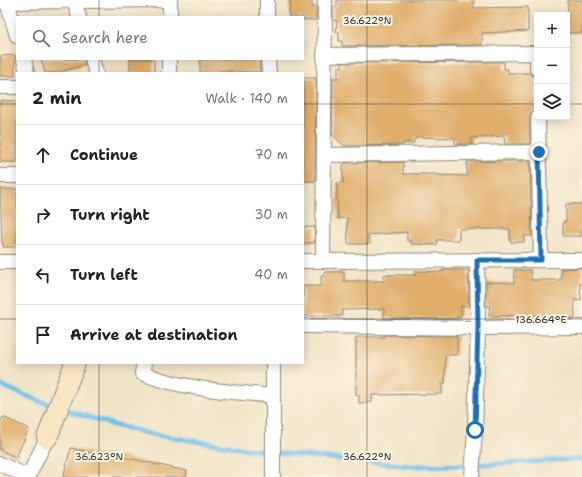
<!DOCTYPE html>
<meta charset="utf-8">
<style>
:root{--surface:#fff;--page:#f6f6f6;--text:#222;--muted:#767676;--line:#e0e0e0}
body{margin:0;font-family:"Shantell Sans",sans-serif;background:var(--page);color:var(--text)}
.controls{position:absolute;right:12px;top:12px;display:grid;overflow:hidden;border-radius:0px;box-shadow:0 2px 10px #0003}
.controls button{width:36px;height:36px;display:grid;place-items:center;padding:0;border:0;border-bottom:1px solid var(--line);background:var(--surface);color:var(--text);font:20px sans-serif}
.stop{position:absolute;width:12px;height:12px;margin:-9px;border:3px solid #1f6fb2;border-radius:50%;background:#fff}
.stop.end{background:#1f6fb2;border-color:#fff;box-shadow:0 1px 4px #0008}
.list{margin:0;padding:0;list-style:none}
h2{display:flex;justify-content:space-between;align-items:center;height:52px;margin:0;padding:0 16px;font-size:17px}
h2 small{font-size:13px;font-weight:400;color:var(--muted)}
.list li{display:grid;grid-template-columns:26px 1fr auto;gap:12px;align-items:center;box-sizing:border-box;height:60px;padding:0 16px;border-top:1px solid var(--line)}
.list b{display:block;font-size:15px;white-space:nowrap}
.list em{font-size:13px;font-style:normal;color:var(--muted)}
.icon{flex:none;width:22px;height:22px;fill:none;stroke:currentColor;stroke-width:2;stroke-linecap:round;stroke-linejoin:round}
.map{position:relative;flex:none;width:582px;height:477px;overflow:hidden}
.search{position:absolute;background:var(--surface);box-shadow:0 2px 10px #0003;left:16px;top:16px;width:288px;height:44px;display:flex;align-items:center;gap:10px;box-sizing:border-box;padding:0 14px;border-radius:0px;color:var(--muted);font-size:15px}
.panel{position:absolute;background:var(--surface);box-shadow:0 2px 10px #0003;left:16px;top:72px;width:288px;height:292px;border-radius:0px}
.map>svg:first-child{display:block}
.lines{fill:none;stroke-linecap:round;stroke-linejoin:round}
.stream{stroke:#70c0eb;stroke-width:5}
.building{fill:#e0ad6a}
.street-casing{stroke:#8e8879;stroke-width:16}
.secondary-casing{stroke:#8e8879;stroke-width:22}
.street{stroke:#fff;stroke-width:14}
.secondary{stroke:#f9e7c3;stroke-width:20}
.route{stroke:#1f6fb2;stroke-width:5}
.ticks{fill:none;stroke:#2b2b2b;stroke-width:1;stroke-opacity:0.45}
.ticks-label{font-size:10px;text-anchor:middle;fill:#2b2b2b;stroke:#fcf5e5;stroke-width:4;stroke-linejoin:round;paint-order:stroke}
</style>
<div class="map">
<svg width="582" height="477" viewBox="0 0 582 477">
<rect width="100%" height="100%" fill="#fcf5e5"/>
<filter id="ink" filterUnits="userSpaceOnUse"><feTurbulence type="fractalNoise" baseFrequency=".025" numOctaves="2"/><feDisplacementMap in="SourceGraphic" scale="8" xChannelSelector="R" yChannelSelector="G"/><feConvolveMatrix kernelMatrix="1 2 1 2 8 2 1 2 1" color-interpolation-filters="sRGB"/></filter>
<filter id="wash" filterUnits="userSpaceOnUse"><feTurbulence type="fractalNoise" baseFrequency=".012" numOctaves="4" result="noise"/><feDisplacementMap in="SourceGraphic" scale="16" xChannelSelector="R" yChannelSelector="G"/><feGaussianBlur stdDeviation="0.9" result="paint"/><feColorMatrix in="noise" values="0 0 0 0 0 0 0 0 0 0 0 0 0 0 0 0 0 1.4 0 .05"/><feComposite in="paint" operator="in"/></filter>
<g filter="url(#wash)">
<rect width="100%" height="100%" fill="#f2e4c7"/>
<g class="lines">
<!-- stream -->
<g class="stream">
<path d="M0,385l39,16 16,5"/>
<path d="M63,409l51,16 36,9 117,18 144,14 62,-1 109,-6"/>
</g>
</g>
<g id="blocks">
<!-- building -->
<g class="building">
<path d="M290,0h22v7h4v13h-13v-3h-14z"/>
<path d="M337,0h137v8l54,-1v24l-46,2v12l-140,1v-5h-3v-9h-3l1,-11 -4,-1v-13h4z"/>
<path d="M568,0h14v33h-15z"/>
<path d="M15,55v21h-15v-20z"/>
<path d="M41,59h43l1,6 -30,8h-10z"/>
<rect x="130" y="59" width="24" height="14"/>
<path d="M200,59h60v13l-41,-1 1,2h-20z"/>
<path d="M504,62v7h4v4h21l6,4 1,32 -5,4 -1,4v27h-25l-1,-8 -32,2v6h-17v-6l-39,-1v2h-2v4h-11v2l-59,1 -12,-12 1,-56h5v-11h4v-4z"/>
<path d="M303,78h13l-1,103h-12z"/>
<rect x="0" y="101" width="17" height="61"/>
<path d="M505,161h25l2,75h-8v6h-14v-13h-51v11h-22v5l-26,-1v-3h-4v-9l-39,3v9h-20l-1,-26 -9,1 -1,-17v-19h6v-18h2v-2l58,-1v12h33v1l31,1v-14z"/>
<path d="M0,189h17v58h-14v-4h-1z"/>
<path d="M566,204h16v32h-19v-14h3z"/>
<path d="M303,227h12l-1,16h-11z"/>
<path d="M582,268v16h-2l1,16h-7l1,18 -33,-1v-2l-53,1 1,-10h-4v-24l28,1v-13h17v10h30v-11z"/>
<path d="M443,270h25l1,36h-8v10h-4v3l-73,-1v-9l-42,1v6h-39v-30h18v-10h3v-4h20v9h40v-6h32l-1,-4 28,1z"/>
<path d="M384,335l73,1v19h-12v29h-3v10l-70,1v7l-13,1v-8h-3v-58h28z"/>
<path d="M3,417l26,12 -13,28 -16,-7v-26z"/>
<path d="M71,448l33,8v-3l83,18 -1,6h-123z"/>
</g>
</g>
</g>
<g filter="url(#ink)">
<use href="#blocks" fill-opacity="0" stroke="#8e8879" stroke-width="1"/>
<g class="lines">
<defs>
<g id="street">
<path d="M74,0l5,17"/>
<path d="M267,0v17"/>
<path d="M0,2l165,-2"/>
<path d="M7,2l10,34"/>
<path d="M170,17v-17"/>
<path d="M324,55l213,-2v16"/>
<path d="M24,59l3,14"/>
<path d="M92,59l4,14"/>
<path d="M268,59l1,14"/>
<path d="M169,73v-14"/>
<path d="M0,87h17"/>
<path d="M538,117l3,143"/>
<path d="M324,155l215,-3"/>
<path d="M0,176h17"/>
<path d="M303,261l279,-1"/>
<path d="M323,261l2,-261"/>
<path d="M0,262h17"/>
<path d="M303,326l175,2 104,-1"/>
<path d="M144,363l-2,10c42,17 86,18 131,23"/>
<path d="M0,464l29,13"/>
<path d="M28,477l19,-39"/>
<path d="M273,477v-114"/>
<path d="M472,477l3,-47 3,-102 -1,-68"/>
</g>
<path id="secondary" d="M47,438l28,-75"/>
</defs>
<!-- street casing -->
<use href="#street" class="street-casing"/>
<!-- secondary casing -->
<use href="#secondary" class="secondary-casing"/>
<!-- street -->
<use href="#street" class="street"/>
<!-- secondary -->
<use href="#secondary" class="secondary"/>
</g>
</g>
<g class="lines" filter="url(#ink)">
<!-- route -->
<path class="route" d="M475,430l3,-102 -1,-68h64l-2,-108"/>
</g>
<!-- ticks -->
<path class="ticks" d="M99,0v17M367,0v477M99,59v14M0,104h17M303,104h234M567,104h15M0,319h17M303,319h279M99,363v114"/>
<g class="ticks-label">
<text x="367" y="24">36.622°N</text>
<text x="541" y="323">136.664°E</text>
<text x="99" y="460">36.623°N</text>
<text x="367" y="460">36.622°N</text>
</g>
</svg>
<div class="controls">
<button>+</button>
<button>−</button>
<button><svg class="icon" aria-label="layers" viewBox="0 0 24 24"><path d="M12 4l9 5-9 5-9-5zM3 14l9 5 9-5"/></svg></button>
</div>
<div class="stop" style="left:475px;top:430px"></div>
<div class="stop end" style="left:539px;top:152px"></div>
<div class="search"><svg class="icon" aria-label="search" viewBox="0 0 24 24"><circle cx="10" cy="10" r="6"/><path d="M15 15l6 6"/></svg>Search here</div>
<section class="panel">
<h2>2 min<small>Walk · 140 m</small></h2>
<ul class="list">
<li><svg class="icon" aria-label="ahead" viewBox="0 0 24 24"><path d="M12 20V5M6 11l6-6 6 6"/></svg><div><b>Continue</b></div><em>70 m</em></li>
<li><svg class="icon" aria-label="right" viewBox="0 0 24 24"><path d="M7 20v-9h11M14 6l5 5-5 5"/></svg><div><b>Turn right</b></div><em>30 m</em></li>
<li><svg class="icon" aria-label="left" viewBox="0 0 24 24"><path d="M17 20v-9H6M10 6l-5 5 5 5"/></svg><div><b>Turn left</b></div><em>40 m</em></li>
<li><svg class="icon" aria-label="arrive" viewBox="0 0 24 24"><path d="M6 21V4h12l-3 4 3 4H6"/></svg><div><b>Arrive at destination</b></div></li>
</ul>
</section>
</div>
